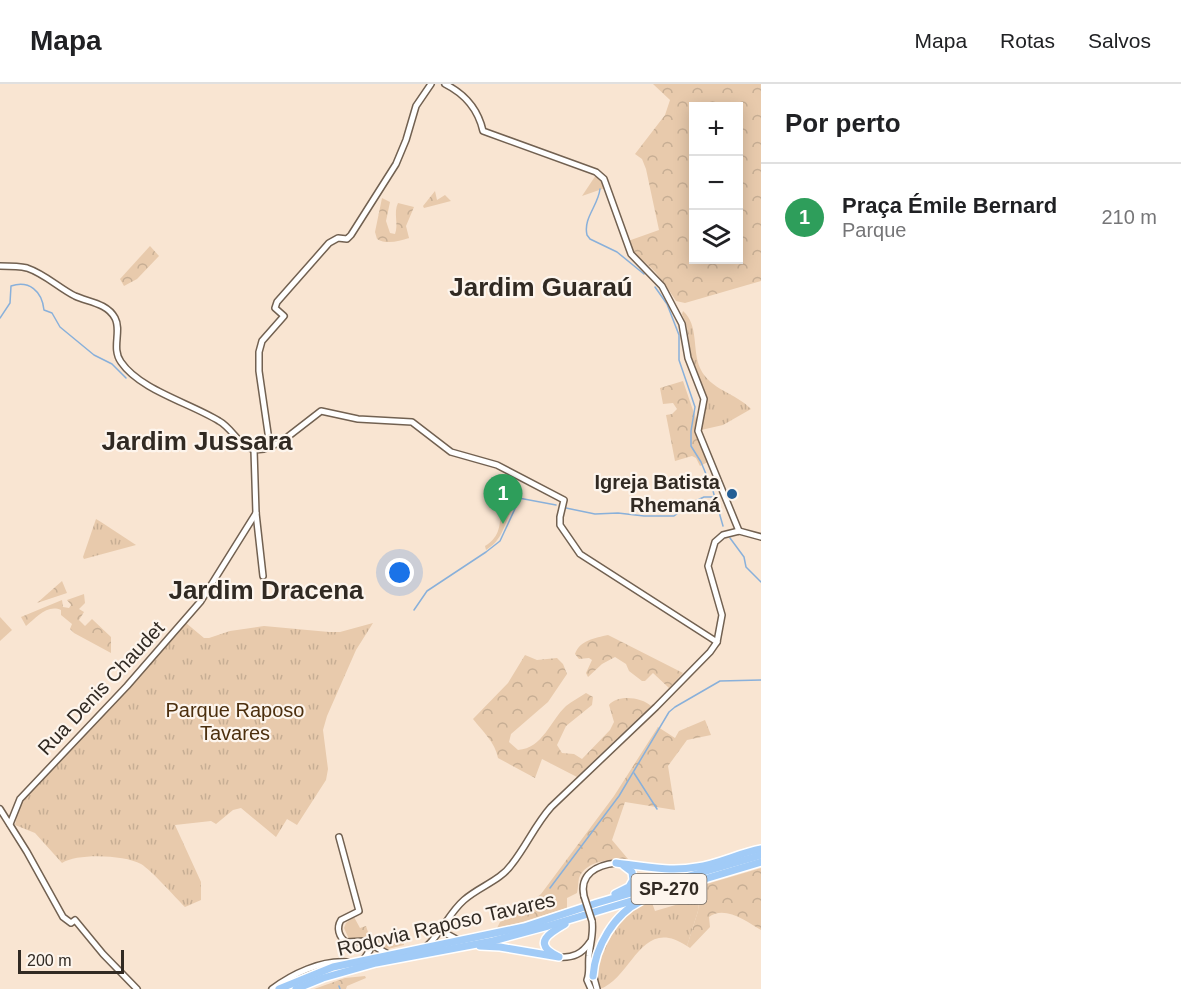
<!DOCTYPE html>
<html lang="pt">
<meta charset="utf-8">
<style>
:root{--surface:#fff;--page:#f2f2f2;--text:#202124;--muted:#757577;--line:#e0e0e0;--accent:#0f766e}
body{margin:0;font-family:Helvetica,sans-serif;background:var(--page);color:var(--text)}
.controls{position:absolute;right:18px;top:18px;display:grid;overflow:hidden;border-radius:0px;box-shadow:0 3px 15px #0003}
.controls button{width:54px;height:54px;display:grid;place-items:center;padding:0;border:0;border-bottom:2px solid var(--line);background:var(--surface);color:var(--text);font:30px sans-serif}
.scale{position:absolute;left:18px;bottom:15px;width:106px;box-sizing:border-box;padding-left:6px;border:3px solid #312a23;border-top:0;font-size:16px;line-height:21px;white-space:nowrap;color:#312a23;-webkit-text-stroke:4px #fdf5ed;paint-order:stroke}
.you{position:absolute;left:400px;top:489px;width:21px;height:21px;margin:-15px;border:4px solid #fff;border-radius:50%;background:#1a73e8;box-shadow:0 0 0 9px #1a73e833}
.badge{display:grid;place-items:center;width:39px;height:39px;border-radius:50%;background:var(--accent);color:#fff;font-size:20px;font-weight:700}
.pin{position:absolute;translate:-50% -50px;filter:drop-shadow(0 2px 3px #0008)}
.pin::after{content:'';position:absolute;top:32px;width:21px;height:18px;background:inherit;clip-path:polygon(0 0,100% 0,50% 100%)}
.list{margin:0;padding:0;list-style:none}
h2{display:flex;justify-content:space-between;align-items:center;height:78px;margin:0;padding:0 24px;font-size:26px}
h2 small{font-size:20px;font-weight:400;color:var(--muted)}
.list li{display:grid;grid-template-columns:39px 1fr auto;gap:18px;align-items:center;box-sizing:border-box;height:108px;padding:0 24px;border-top:2px solid var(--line)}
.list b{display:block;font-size:22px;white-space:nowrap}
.list p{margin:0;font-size:20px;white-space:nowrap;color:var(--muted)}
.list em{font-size:20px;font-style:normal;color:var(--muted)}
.icon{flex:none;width:33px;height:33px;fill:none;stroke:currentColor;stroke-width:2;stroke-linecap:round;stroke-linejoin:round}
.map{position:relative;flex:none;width:761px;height:905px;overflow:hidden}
header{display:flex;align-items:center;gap:36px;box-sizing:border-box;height:84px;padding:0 30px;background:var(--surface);border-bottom:2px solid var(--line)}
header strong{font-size:28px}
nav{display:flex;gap:33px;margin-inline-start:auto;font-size:21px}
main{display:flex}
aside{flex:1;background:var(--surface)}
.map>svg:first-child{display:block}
.green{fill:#e8caac}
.forest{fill:url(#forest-crowns);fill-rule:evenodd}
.park{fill:url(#park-tufts)}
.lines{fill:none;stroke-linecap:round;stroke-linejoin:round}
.stream{stroke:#89b0da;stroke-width:1.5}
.secondary-casing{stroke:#726151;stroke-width:8}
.highway-casing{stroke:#fff;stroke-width:10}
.secondary{stroke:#fff;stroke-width:5}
.highway{stroke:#a1cbf7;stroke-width:7}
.secondary-bridge-casing{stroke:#726151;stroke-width:8;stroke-linecap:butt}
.secondary-bridge{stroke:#fff;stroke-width:5}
.poi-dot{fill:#235e95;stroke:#fdf5ed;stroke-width:2}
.labels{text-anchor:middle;stroke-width:4.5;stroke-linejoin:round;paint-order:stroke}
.shield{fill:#fdf5ed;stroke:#6e6760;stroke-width:1.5}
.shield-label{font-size:18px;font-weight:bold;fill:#312a23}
.poi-label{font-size:20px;font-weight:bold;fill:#312a23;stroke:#fdf5ed;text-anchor:end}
.street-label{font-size:20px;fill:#312a23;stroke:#fdf5ed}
.park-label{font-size:20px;fill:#4c2f0e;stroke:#fdf5ed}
.district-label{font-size:26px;font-weight:bold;fill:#312a23;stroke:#fdf5ed}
</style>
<header>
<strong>Mapa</strong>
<nav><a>Mapa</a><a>Rotas</a><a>Salvos</a></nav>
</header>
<main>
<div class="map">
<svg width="761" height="905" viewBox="0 0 761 905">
<defs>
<pattern id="forest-crowns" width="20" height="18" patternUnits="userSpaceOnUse" patternTransform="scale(1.5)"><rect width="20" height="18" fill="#e8caac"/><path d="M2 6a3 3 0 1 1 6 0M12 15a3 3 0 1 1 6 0" fill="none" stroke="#c7ae94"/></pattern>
<pattern id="park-tufts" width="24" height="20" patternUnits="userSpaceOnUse" patternTransform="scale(1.5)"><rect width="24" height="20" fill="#e8caac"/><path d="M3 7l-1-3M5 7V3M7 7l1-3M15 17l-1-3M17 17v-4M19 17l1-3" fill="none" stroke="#c7ae94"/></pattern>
</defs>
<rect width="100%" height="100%" fill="#f9e5d2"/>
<!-- green -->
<path class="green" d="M0,533l12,13 -12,11z"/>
<!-- forest -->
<g class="forest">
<path d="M653,0h108v197l-76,22 -9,-2c-6,-9 -12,-19 -20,-28 -10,-12 -23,-16 -28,-32l31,-11 -13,-61 -4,-10 -7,-5 30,-39 5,-15zM694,22h44v154h-44z"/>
<path d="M435,107l2,9 8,-5 6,6 -27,7 -1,-2z"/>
<path d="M382,114l8,4 -4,19 4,12 5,1c4,-10 -2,-21 3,-31l16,4 -8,19 3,12c-10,3 -22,7 -32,1l-2,-7z"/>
<path d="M150,162l9,10 -22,23 -13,7 -4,-7z"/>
<path d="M683,297l13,38v17l12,26 -8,4 -4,-8 -4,-2 -17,5 -9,-46 6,-1 5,-5 -4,-6 -10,1 -3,-16z"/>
<path d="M62,497l5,12 -30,10z"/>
<path d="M84,510l1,9 -6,6 5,3 -5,8 6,6 7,-7 19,18v16l-37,-20 -4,-4 2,-5 -11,-9v-5c-14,-6 -25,8 -35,16l-5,-9 41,-17 1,7 6,1 2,-3 -4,-5z"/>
<path d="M608,551l8,4 67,34 -14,15 -16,-15 -8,8h-3l-13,-10 -3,-7 -11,-7 -13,7 -14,13 -2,-4 6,-13 -3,-2 -10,1 -4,-5c5,-14 20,-16 33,-19z"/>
<path d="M525,571l12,5 20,-2 6,6 4,10 -19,28 -37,32 -2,8 9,8c25,-2 32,-29 48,-44 6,-5 14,-9 20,-13l7,4 -1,8 -26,21 -9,19 5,8 12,1 8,5 28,-29 4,-8 -5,-17c8,-11 33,-8 42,1l-74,71 -35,-18 -7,19 -37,-20c-3,-16 -15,-26 -25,-39l35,-36z"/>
<path d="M705,636l6,15 -24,5 -19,26 7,44 -50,-8 -13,38 16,19c-16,0 -42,1 -49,19 -1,5 -1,11 -2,15l-10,5v10l-48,15 -22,5 3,-6 12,-5 29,-23 73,-98 44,-69 17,11 4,-7z"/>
<path d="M761,784v62c-14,-8 -36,-25 -52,-13l1,10 -20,21 -3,-2 11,-35 2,-25z"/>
<path d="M354,833l6,11 6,-2 4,12h4l30,-7v14l-16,4 -21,-10h-18l-5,-11 2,-5z"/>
<path d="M365,892l1,2 -19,8 -1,3h-32l31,-11z"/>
</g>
<!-- park -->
<g class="park">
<path d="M596,91l5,3 4,10 -23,8z"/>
<path d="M683,227c16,14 9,39 17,57 10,22 36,25 51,41l-28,16 -22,5 -1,-2 6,-31 -15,-42 -4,-28 -5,-13z"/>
<path d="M503,413l15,3c-3,6 -7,11 -10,18 -6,14 -8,23 -22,32l-1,-4c20,-12 13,-29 18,-49z"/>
<path d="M96,435l5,3 35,23 -52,14 -1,-2z"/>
<path d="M186,539l18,15h5l21,-7 34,-5 65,6h11l33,-9 -17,27 -29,66 -4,14 5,39 -2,11 -29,45 -10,-6 -11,18 -35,-29 -8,2 -17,14 -5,-3 -36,4 26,57v18l-16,7c-10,-10 -34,-37 -44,-43 -17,-9 -63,-11 -79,-1l-27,-30 -20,-8 4,-20 5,-8 105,-110z"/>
<path d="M700,802l-2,25 -11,35c-46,-31 -54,31 -87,43 -14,-18 5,-54 18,-69 9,-10 21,-16 33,-20l4,11 34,-10 3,-10h-12z"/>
</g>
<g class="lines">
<!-- stream -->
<g class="stream">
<path d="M600,105c-2,17 -17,29 -13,46l3,4 27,13 27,22"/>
<path d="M655,203l12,17 12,31v25l16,47 -4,24v15l10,16 12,29 10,35"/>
<path d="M0,234l10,-15 1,-17c18,-6 31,5 33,24l8,3 8,14 34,28 18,9 14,14"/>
<path d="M503,411l53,10"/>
<path d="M566,424l29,6 23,-1 26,3h30l19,-14 11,-5h10"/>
<path d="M730,454l14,19 2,10 15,15"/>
<path d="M414,526l13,-19 59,-39 14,-11 20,-43"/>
<path d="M634,689l23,36"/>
<path d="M550,804l69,-92 50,-84 6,-5 45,-26 41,-1"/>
<path d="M339,902l1,3"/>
</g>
<defs>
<g id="secondary">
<path d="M445,0c20,10 33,25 38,47l113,41 8,7 27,75 31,32 20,38 6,34 16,41 -6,32 41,100"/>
<path d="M0,182c9,0 19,0 27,2 18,6 32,20 48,28 13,6 32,7 40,22 7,13 -4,30 6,44 19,28 69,41 98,59 13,7 20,25 35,29"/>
<path d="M270,363l-11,-76v-19l3,-11 22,-25 -9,-8 2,-6 52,-59 9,-5 9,1 4,-4 45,-71 10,-24 10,-34 15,-22"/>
<path d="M254,366l10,-1 17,-7 40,-31 37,8 54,3 39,30 46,13 67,35 -4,17v8l20,29 137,88"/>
<path d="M254,366l2,63 7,63"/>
<path d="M0,725l27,43 36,65 8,6 4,-3 28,34 34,35"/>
<path d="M10,740l10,-25 107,-113 74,-85 55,-88"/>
<path d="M339,753l20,74 -18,9c-5,8 -2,17 5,22l19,-1 23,13"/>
<path d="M584,812c-5,-22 13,-31 32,-33"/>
<path d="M446,838l-1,6 2,6 11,6"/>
<path d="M427,862c15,-14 22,-33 37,-46 16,-14 36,-19 48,-36 15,-19 23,-39 39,-57l105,-100 54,-55 7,-10 5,-27 -14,-49 7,-24 8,-7 16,-4 22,6"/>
<path d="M559,873c14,1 23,-3 31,-15"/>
<path d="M364,875l6,-9 -4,-7"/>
<path d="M591,891l3,3 3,11"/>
<path d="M272,905c20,-15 49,-29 75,-27"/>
<path d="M591,905l-4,-9c3,-8 1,-15 2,-24 1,-12 5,-23 3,-35"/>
</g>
<g id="highway">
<path d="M616,779c27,3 53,9 81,4 22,-3 42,-14 64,-18"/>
<path d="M615,810l14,-7 4,-7 -1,-8 -8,-6"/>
<path d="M480,862l20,1 59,10"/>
<path d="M557,872c-26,-13 -6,-24 8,-32"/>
<path d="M593,892c2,-29 21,-62 48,-75"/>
<path d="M279,905l54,-22 191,-40 73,-24 164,-48"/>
<path d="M296,905l27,-11 53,-15 117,-22 55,-15 213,-64"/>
</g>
</defs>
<!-- secondary casing -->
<use href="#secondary" class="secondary-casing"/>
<!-- highway casing -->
<use href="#highway" class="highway-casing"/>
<!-- secondary -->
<use href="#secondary" class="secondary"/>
<!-- highway -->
<use href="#highway" class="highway"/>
<defs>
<path id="secondary-bridge" d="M584,812l8,25"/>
</defs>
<!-- secondary-bridge casing -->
<use href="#secondary-bridge" class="secondary-bridge-casing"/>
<!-- secondary-bridge -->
<use href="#secondary-bridge" class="secondary-bridge"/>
</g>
<!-- markers -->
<circle class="poi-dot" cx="732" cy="410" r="6"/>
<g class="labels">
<!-- shield labels -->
<rect class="shield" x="631.5" y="790" width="75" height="30" rx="4.5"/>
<g class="shield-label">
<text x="669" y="811">SP-270</text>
</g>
<!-- poi labels -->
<g class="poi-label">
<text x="720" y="405">Igreja Batista<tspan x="720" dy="23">Rhemaná</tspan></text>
</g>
<!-- street labels -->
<g class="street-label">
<text transform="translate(101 604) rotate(-47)" y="7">Rua Denis Chaudet</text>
<text transform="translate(446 840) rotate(-13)" y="7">Rodovia Raposo Tavares</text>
</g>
<!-- park labels -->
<g class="park-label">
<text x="235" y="633">Parque Raposo<tspan x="235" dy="23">Tavares</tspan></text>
</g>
<!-- district labels -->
<g class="district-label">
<text x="541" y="212">Jardim Guaraú</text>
<text x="197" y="366">Jardim Jussara</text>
<text x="266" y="515">Jardim Dracena</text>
</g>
</g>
</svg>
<div class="controls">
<button>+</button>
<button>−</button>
<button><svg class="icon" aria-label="layers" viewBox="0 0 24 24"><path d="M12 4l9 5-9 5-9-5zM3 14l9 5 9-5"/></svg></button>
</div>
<div class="scale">200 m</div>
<div class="you"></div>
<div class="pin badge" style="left:503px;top:440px;background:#2e9e5b">1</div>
</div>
<aside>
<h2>Por perto<small></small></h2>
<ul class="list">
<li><span class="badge" style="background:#2e9e5b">1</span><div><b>Praça Émile Bernard</b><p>Parque</p></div><em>210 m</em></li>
</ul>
</aside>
</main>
